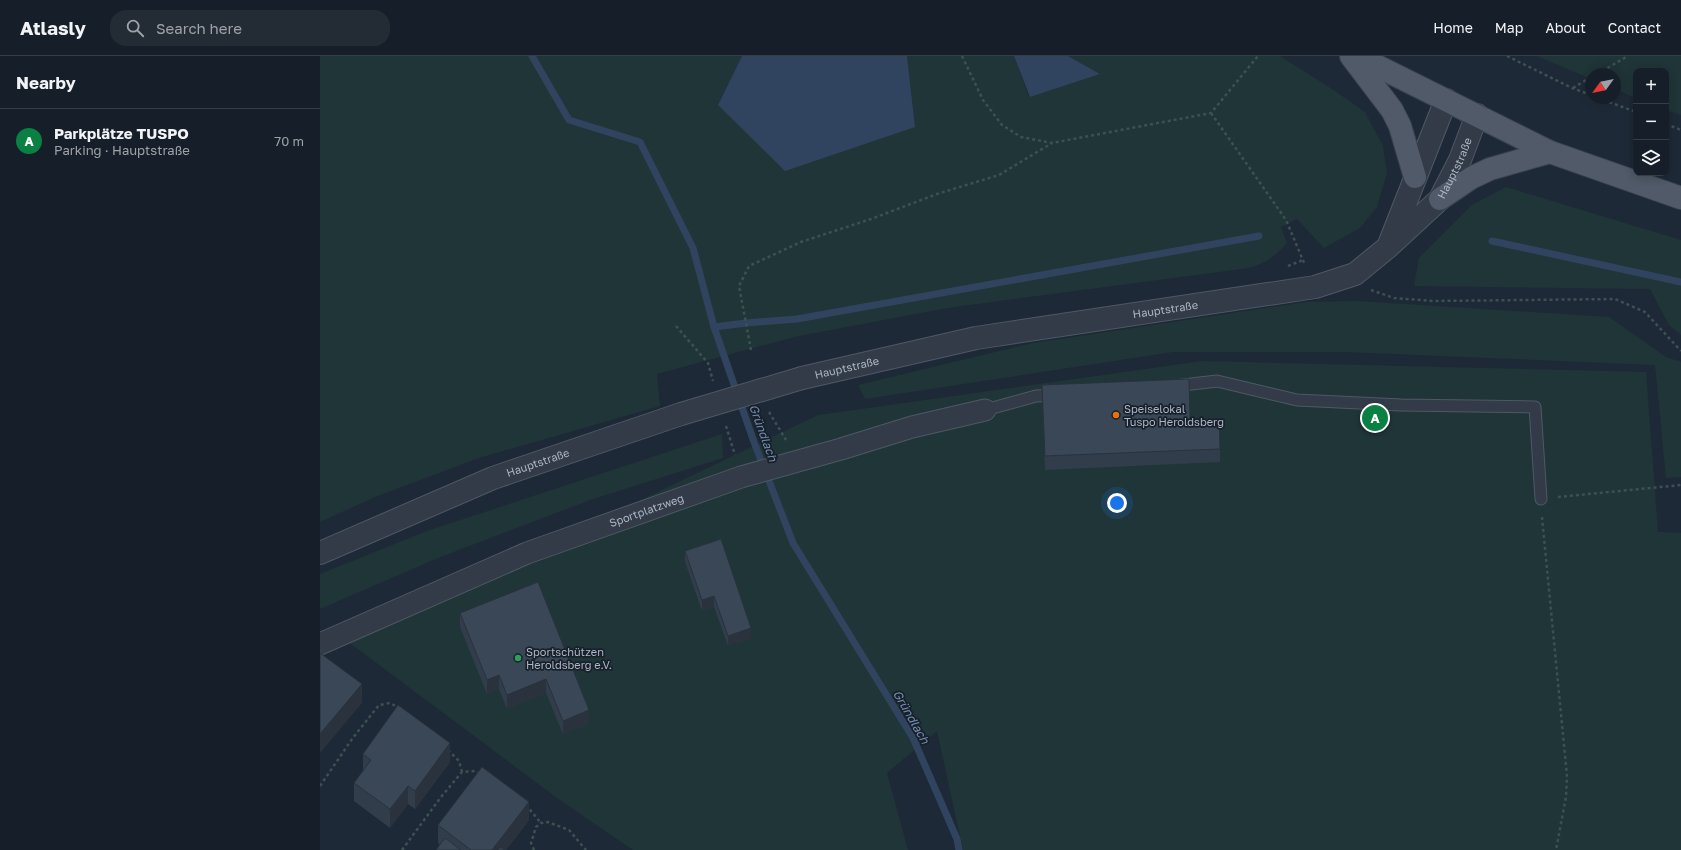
<!DOCTYPE html>
<meta charset="utf-8">
<style>
:root{--surface:#161f29;--page:#232c35;--text:#f1f3f6;--muted:#9ea2a8;--line:#353d46;--accent:#0b8043}
body{margin:0;font-family:"Golos Text",sans-serif;background:var(--page);color:var(--text)}
.controls{position:absolute;right:12px;top:12px;display:grid;overflow:hidden;border-radius:8px;box-shadow:0 2px 10px #0003}
.controls button{width:36px;height:36px;display:grid;place-items:center;padding:0;border:0;border-bottom:1px solid var(--line);background:var(--surface);color:var(--text);font:20px sans-serif}
.compass{position:absolute;left:1265px;top:12px;width:36px;height:36px;border-radius:50%;background:var(--surface);box-shadow:0 2px 10px #0003;rotate:237deg}
.you{position:absolute;left:797px;top:447px;width:14px;height:14px;margin:-10px;border:3px solid #fff;border-radius:50%;background:#1a73e8;box-shadow:0 0 0 6px #1a73e833}
.badge{display:grid;place-items:center;width:26px;height:26px;border-radius:50%;background:var(--accent);color:#fff;font-size:13px;font-weight:700}
.pin{position:absolute;translate:-50% -50%;border:2px solid #fff;box-shadow:0 1px 4px #0006}
.list{margin:0;padding:0;list-style:none}
h2{display:flex;justify-content:space-between;align-items:center;height:52px;margin:0;padding:0 16px;font-size:17px}
h2 small{font-size:13px;font-weight:400;color:var(--muted)}
.list li{display:grid;grid-template-columns:26px 1fr auto;gap:12px;align-items:center;box-sizing:border-box;height:64px;padding:0 16px;border-top:1px solid var(--line)}
.list b{display:block;font-size:15px;white-space:nowrap}
.list p{margin:0;font-size:13px;white-space:nowrap;color:var(--muted)}
.list em{font-size:13px;font-style:normal;color:var(--muted)}
.icon{flex:none;width:22px;height:22px;fill:none;stroke:currentColor;stroke-width:2;stroke-linecap:round;stroke-linejoin:round}
.map{position:relative;flex:none;width:1361px;height:794px;overflow:hidden}
header{display:flex;align-items:center;gap:24px;box-sizing:border-box;height:56px;padding:0 20px;background:var(--surface);border-bottom:1px solid var(--line)}
header strong{font-size:19px}
nav{display:flex;gap:22px;margin-inline-start:auto;font-size:14px}
.search{width:280px;height:36px;background:var(--page);display:flex;align-items:center;gap:10px;box-sizing:border-box;padding:0 14px;border-radius:16px;color:var(--muted);font-size:15px}
main{display:flex}
aside{flex:1;background:var(--surface)}
.map>svg:first-child{display:block}
.green{fill:#203538}
.water{fill:#31445f}
.lines{fill:none;stroke-linecap:round;stroke-linejoin:round}
.stream{stroke:#31445f;stroke-width:7}
.service-casing{stroke:#4f5865;stroke-width:13}
.minor-casing{stroke:#4f5865;stroke-width:23}
.tertiary-casing{stroke:#4f5865;stroke-width:24}
.primary-casing{stroke:#3b4451;stroke-width:24}
.path{stroke:#3b5152;stroke-width:2.5;stroke-dasharray:3 3;stroke-linecap:butt}
.service{stroke:#323b47;stroke-width:11}
.minor{stroke:#323b47;stroke-width:21}
.tertiary{stroke:#323b47;stroke-width:22}
.primary{stroke:#505a68;stroke-width:22}
.tertiary-bridge-casing{stroke:#4f5865;stroke-width:24;stroke-linecap:butt}
.tertiary-bridge{stroke:#323b47;stroke-width:22}
.wall{fill:#323d4b}
.shaded-wall{fill:#29323d}
.building{fill:#3a4757;stroke:#29323d}
.food-dot{fill:#e8710a;stroke:#18202b;stroke-width:1.5}
.leisure-dot{fill:#2e9e5b;stroke:#18202b;stroke-width:1.5}
.labels{text-anchor:middle;stroke-width:3.5;stroke-linejoin:round;paint-order:stroke}
.street-label{font-size:11px;fill:#acb5c4;stroke:#18202b}
.poi-label{font-size:11px;fill:#acb5c4;stroke:#18202b;text-anchor:start}
.water-label{font-size:12px;font-style:italic;fill:#738dae;stroke:#18202b}
</style>
<header>
<strong>Atlasly</strong>
<div class="search"><svg class="icon" aria-label="search" viewBox="0 0 24 24"><circle cx="10" cy="10" r="6"/><path d="M15 15l6 6"/></svg>Search here</div>
<nav><a>Home</a><a>Map</a><a>About</a><a>Contact</a></nav>
</header>
<main>
<aside>
<h2>Nearby<small></small></h2>
<ul class="list">
<li><span class="badge">A</span><div><b>Parkplätze TUSPO</b><p>Parking · Hauptstraße</p></div><em>70 m</em></li>
</ul>
</aside>
<div class="map">
<svg width="1361" height="794" viewBox="0 0 1361 794">
<rect width="100%" height="100%" fill="#1e2937"/>
<!-- green -->
<g class="green">
<path d="M0,0h422l-24,49 197,22 -8,-71h107l15,41 71,-23 -32,-18h212l55,35 30,21 18,34 4,27 -10,34 -17,21 -36,20 -27,-29 -16,8 6,16c-14,15 -20,19 -38,25l-302,40 -153,29 -137,37 3,32 -181,52 -104,39 -55,25z"/>
<path d="M1217,0h144v59l-15,-5v-39h-30v27l-21,-9v-15h-24v5z"/>
<path d="M1186,131l175,53v95l-12,-10 -19,-36 -236,-3 5,-28 53,-53z"/>
<path d="M1037,245l252,16 57,40 15,5v115l-15,1 -11,-113 -310,-13h-172l-308,47 -7,-14 175,-42 273,-41z"/>
<path d="M882,305l444,11 12,160 23,1v317h-718l-26,-119 -50,42 21,77h-275l-76,-52 -210,-157 471,-226z"/>
<path d="M402,378l1,24 -133,42 -152,58 -118,51v-35l107,-43z"/>
</g>
<!-- water -->
<g class="water">
<path d="M422,0h165l8,71 -130,44 -67,-66z"/>
<path d="M694,0h54l32,18 -70,23z"/>
</g>
<g class="lines">
<!-- stream -->
<g class="stream">
<path d="M212,0l37,64 71,22 53,106 21,79 40,115 39,101 120,195 44,101 2,11"/>
<path d="M1172,185l189,41"/>
<path d="M394,271l32,-4 51,-4 462,-83"/>
</g>
<defs>
<g id="service">
<path d="M855,330l42,-5 80,19 104,5 134,2 6,92"/>
<path d="M665,354l51,-14 20,-1"/>
</g>
<g id="minor">
<path id="s1" d="M0,588l207,-91 214,-76 100,-28 71,-22 73,-17"/>
</g>
<g id="tertiary">
<path d="M1070,186l56,-142"/>
<path id="s2" d="M482,322l174,-40 339,-51 40,-13 33,-27 52,-48 20,-39 17,-45"/>
<path id="s3" d="M0,497l173,-75 188,-64"/>
</g>
<g id="primary">
<path d="M1031,0l41,54 8,16 15,51"/>
<path d="M1037,0l193,96 131,46"/>
<path d="M1120,143l31,-21 19,-9 60,-17"/>
</g>
</defs>
<!-- service casing -->
<use href="#service" class="service-casing"/>
<!-- minor casing -->
<use href="#minor" class="minor-casing"/>
<!-- tertiary casing -->
<use href="#tertiary" class="tertiary-casing"/>
<!-- primary casing -->
<use href="#primary" class="primary-casing"/>
<!-- path -->
<g class="path">
<path d="M642,0l21,44 19,25 19,12 31,6 159,-30 47,-57"/>
<path d="M1187,0l65,32 19,7"/>
<path d="M1277,18l31,-18"/>
<path d="M1253,32l18,-11"/>
<path d="M1278,42l38,14"/>
<path d="M891,57l75,107 19,45"/>
<path d="M1346,68l15,6"/>
<path d="M968,210l15,-6"/>
<path d="M1051,234l23,8 39,3 182,-2 30,13 36,39"/>
<path d="M356,270l32,37 5,18"/>
<path d="M431,294l-12,-64 10,-20 52,-24 70,-23 66,-25 62,-19 53,-32"/>
<path d="M449,356l17,28"/>
<path d="M406,370l9,29"/>
<path d="M1238,441l123,-12"/>
<path d="M1222,461l25,259 -1,21 -10,53"/>
<path d="M128,694l11,11 3,11"/>
<path d="M0,730l32,-47 27,-34 11,-2 9,5"/>
<path d="M206,749l15,18"/>
<path d="M82,794l39,-53 21,-25 13,-1 4,2"/>
<path d="M214,794l-3,-7 5,-16 5,-4 7,-1 21,8 17,20"/>
</g>
<!-- service -->
<use href="#service" class="service"/>
<!-- minor -->
<use href="#minor" class="minor"/>
<!-- tertiary -->
<use href="#tertiary" class="tertiary"/>
<!-- primary -->
<use href="#primary" class="primary"/>
<defs>
<path id="tertiary-bridge" d="M361,358l121,-36"/>
</defs>
<!-- tertiary-bridge casing -->
<use href="#tertiary-bridge" class="tertiary-bridge-casing"/>
<!-- tertiary-bridge -->
<use href="#tertiary-bridge" class="tertiary-bridge"/>
</g>
<!-- wall -->
<g class="wall">
<path d="M722,329l148,34 30,30v13l-175,8z"/>
<path d="M365,495l66,88 -23,7 -14,-39 -12,4 -17,-49z"/>
<path d="M218,526l51,142 -26,10 -17,-41 -39,16 -8,-20 -12,5 -27,-67v-14z"/>
<path d="M43,698l87,8 -35,47 -7,-5 -18,24 -36,-27v-18l9,-12z"/>
<path d="M209,764l-23,30h-70l4,-5 -2,-2v-18z"/>
</g>
<!-- shaded-wall -->
<g class="shaded-wall">
<path d="M394,540v11l-12,4v-11z"/>
<path d="M431,572v11l-23,7v-10z"/>
<path d="M179,619v14l-12,5v-14z"/>
<path d="M226,623v14l-39,16v-14z"/>
<path d="M42,628v19l-42,50v-19z"/>
<path d="M269,654v14l-26,10v-13z"/>
<path d="M130,687v19l-35,47v-18z"/>
<path d="M88,730v18l-18,24v-19z"/>
<path d="M209,746v18l-23,30h-14z"/>
</g>
<!-- building -->
<g class="building">
<path d="M869,323l1,40 29,-1 1,31 -175,7 -3,-71z"/>
<path d="M401,483l30,89 -23,8 -14,-40 -12,4 -17,-49z"/>
<path d="M218,526l51,128 -26,11 -17,-42 -39,16 -8,-20 -12,5 -27,-67z"/>
<path d="M0,597l42,31 -42,50z"/>
<path d="M78,649l52,38 -35,48 -7,-5 -18,23 -36,-26 17,-23 -8,-6z"/>
<path d="M162,711l47,35 -37,48h-21l-33,-25z"/>
<path d="M125,782l16,12h-25z"/>
<path d="M180,791l5,3h-7z"/>
</g>
<!-- markers -->
<circle class="food-dot" cx="796" cy="359" r="4"/>
<circle class="leisure-dot" cx="198" cy="602" r="4"/>
<g class="labels">
<!-- street labels -->
<g class="street-label">
<text dy="4" stroke="none"><textPath href="#s2" startOffset="711">Hauptstraße</textPath></text>
<text dy="4" stroke="none"><textPath href="#s2" startOffset="370">Hauptstraße</textPath></text>
<text dy="4" stroke="none"><textPath href="#s2" startOffset="46">Hauptstraße</textPath></text>
<text dy="4" stroke="none"><textPath href="#s3" startOffset="236">Hauptstraße</textPath></text>
<text dy="4" stroke="none"><textPath href="#s1" startOffset="353">Sportplatzweg</textPath></text>
</g>
<!-- poi labels -->
<g class="poi-label">
<text x="804" y="357">Speiselokal<tspan x="804" dy="13">Tuspo Heroldsberg</tspan></text>
<text x="206" y="600">Sportschützen<tspan x="206" dy="13">Heroldsberg e.V.</tspan></text>
</g>
<!-- water labels -->
<g class="water-label">
<text transform="translate(443 377) rotate(70)" y="4">Gründlach</text>
<text transform="translate(591 661) rotate(60)" y="4">Gründlach</text>
</g>
</g>
</svg>
<div class="controls">
<button>+</button>
<button>−</button>
<button><svg class="icon" aria-label="layers" viewBox="0 0 24 24"><path d="M12 4l9 5-9 5-9-5zM3 14l9 5 9-5"/></svg></button>
</div>
<svg class="compass" viewBox="-18 -18 36 36"><path d="M0-13l5 13h-10z" fill="#e53935"/><path d="M0 13l5-13h-10z" fill="#9ea2a8"/></svg>
<div class="you"></div>
<div class="pin badge" style="left:1055px;top:362px">A</div>
</div>
</main>
